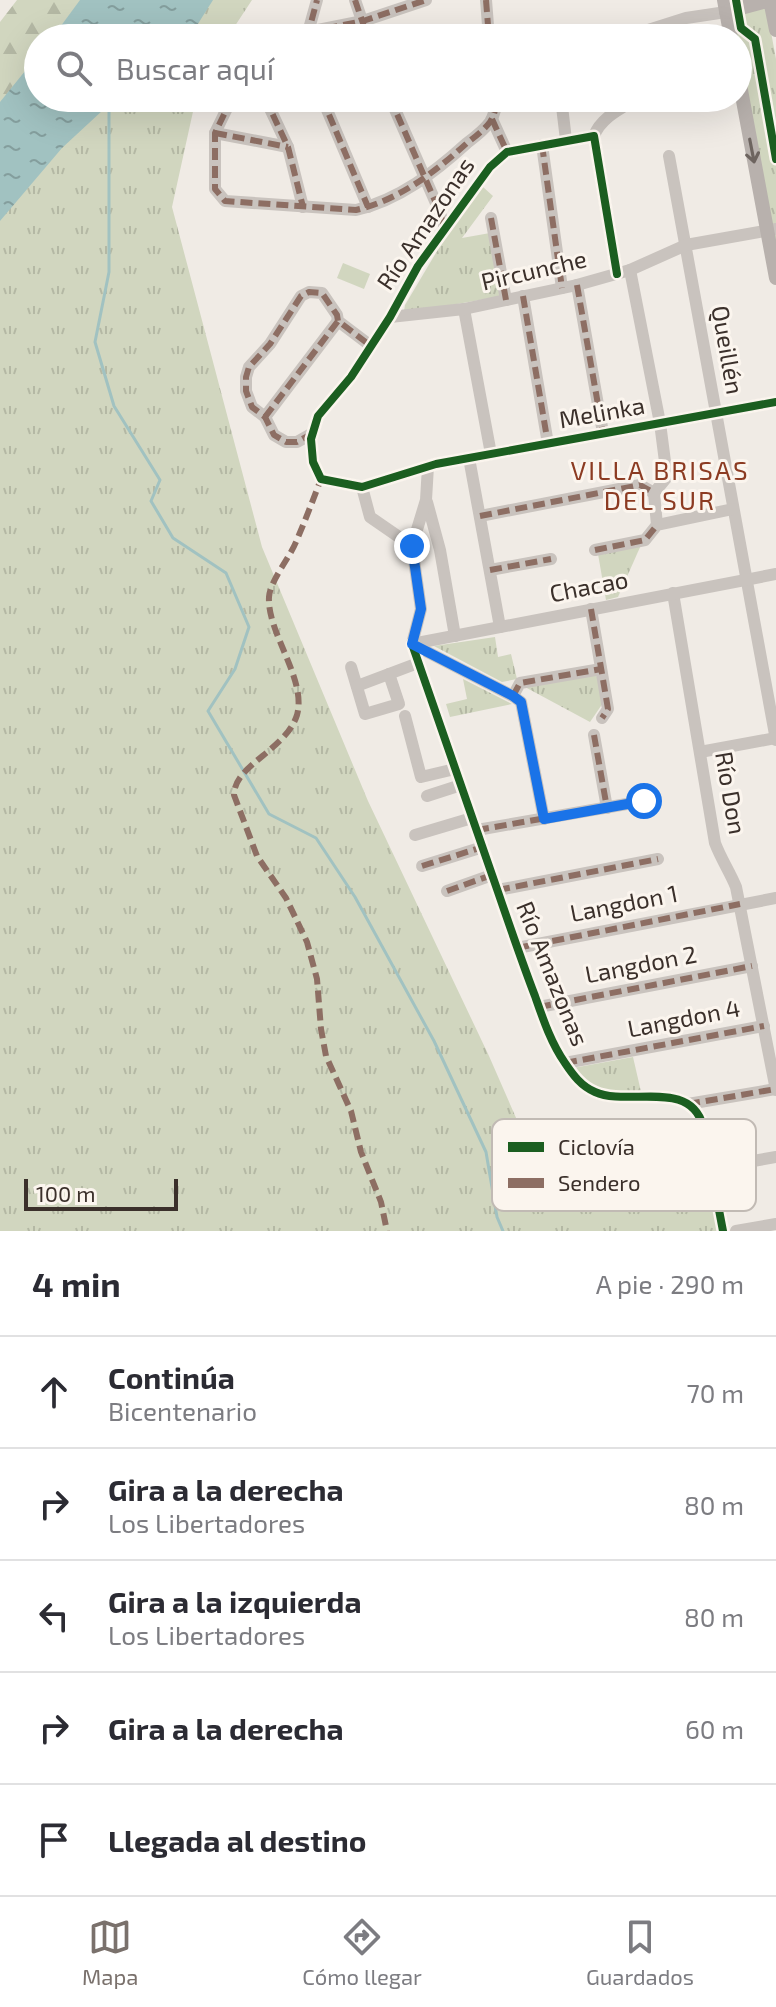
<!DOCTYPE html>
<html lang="es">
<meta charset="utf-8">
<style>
:root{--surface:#fff;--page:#f2f2f3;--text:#2b2b33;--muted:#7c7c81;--line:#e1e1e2;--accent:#7a716c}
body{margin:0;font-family:"Exo 2",sans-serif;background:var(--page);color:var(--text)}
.scale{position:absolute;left:24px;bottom:20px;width:154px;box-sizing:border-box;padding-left:8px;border:4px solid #3b302b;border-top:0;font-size:22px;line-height:28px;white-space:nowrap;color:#3b302b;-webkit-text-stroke:6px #fbf5ee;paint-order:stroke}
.stop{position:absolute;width:24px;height:24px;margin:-18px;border:6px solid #1a73e8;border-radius:50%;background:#fff}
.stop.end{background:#1a73e8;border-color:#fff;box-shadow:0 2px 8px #0008}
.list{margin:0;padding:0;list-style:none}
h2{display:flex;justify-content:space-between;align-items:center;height:104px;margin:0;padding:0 32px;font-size:34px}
h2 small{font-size:26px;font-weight:400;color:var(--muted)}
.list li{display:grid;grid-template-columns:52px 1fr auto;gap:24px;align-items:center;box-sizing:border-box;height:112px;padding:0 32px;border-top:2px solid var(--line)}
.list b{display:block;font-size:30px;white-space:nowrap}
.list p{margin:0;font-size:26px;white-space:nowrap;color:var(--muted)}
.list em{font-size:26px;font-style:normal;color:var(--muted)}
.icon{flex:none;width:44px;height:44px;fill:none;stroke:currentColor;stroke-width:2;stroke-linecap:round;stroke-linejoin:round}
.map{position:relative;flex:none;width:776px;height:1231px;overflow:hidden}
.search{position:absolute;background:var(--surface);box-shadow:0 8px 32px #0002;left:24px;right:24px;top:24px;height:88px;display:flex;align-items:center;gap:20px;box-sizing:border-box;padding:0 28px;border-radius:44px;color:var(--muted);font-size:30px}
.sheet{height:664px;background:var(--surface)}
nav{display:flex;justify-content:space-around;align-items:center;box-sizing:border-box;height:112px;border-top:2px solid var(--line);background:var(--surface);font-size:22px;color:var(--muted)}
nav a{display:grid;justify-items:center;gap:4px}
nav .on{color:var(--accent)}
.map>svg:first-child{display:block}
.grass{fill:url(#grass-tufts)}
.forest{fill:url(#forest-firs)}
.pitch{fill:#d1d6bf}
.water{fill:url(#water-ripples)}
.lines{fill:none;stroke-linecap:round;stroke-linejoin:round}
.stream{stroke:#a1c2c1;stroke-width:3}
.minor{stroke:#c9c3be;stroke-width:12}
.major{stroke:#b8b1ad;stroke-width:14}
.quiet{stroke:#8d6e63;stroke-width:6;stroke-dasharray:12 6;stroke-linecap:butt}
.cycleway-casing{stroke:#fbf5ee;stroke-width:13}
.cycleway{stroke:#1b5e20;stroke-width:8}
.oneway{stroke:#6d645f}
.route{stroke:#1a73e8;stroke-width:10}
.labels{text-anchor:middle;stroke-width:6;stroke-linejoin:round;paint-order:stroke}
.street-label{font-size:24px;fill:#3b302b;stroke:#fbf5ee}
.neighbourhood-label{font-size:26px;letter-spacing:2px;fill:#8c3b22;stroke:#fbf5ee}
.key{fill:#fbf5ee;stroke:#c1bab4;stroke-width:2}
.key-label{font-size:22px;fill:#3b302b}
</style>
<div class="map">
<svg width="776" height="1231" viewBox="0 0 776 1231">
<defs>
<pattern id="grass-tufts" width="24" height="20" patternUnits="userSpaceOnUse" patternTransform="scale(2)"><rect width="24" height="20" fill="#d1d6bf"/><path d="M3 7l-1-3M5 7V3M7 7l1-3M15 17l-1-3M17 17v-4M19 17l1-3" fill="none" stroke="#b4b8a4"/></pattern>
<pattern id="forest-firs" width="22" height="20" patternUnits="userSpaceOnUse" patternTransform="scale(2)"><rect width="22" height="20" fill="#d1d6bf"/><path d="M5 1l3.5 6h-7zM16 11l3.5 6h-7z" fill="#b4b8a4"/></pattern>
<pattern id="water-ripples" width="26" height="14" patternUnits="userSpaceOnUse" patternTransform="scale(2)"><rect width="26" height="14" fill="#a1c2c1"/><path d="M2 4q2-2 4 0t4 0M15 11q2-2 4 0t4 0" fill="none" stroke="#849e9d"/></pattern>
</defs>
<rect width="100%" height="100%" fill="#f0ebe5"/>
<!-- grass -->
<g class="grass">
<path d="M38,0h214l-25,38h-189v60h158l-24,109 90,340 106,254 121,255 55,126 162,-31 12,80h-718v-1184z"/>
<path d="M730,0h35l11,59v201l-38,-213v-9h-2z"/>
<path d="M483,187l10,9 -31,42 28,-5 12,63 -95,17 -3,-2 1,-6 38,-64 2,-12z"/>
<path d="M641,545l-23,52 -12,3 -8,-46z"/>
<path d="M495,637l3,20 13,-3 6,25 -15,3 -68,-36z"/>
<path d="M596,673l7,30 -13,19 -65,-35z"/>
<path d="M463,679l49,25 -62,13 -4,-13 21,-5z"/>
<path d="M633,1057l9,39 -8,1 -44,-12 -17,-17z"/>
</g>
<!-- forest -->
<path class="forest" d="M17,0h63l-28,38h-14v17l-38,47v-80z"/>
<!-- pitch -->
<path class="pitch" d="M343,263l27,11 -6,15 -27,-11z"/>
<!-- water -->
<g class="water">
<path d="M80,0h133l-24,38h-137z"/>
<path d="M38,55v43h78l-54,50 -62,73v-119z"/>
</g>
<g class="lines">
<!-- stream -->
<path class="stream" d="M109,98v174l-14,70 19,64 46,74 -9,21 22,37 53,35 23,54 -14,42 -27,42 61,103 47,24 39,59 79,144 52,111 11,65 6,14"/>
<!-- minor -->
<g class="minor">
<path d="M355,0l13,38"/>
<path d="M486,0l3,38"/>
<path d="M645,31l41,-13 40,-6"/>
<path d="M308,32l55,-11 63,-21"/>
<path d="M553,35v3"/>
<path d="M307,36l10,-36"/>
<path d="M232,98l-17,35v56l10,12 131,9c43,-10 79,-38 111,-67 8,-6 17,-13 23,-21 5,-8 6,-15 7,-24"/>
<path d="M265,98l23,49 15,60"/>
<path d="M322,98l46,109"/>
<path d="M390,98l49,112 6,19"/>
<path d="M561,98l5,42"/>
<path d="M492,119l15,33"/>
<path d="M215,133l73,14"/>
<path d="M594,136l-87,16 -17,15 -72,99 -28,51 -39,60 -33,39 -7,23 2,23 8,17 41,8 74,-23 340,-62"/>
<path d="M594,136l23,138"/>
<path d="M594,136c7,-19 28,-28 44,-38"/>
<path d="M542,145l20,143"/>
<path d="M669,156l107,584"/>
<path d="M491,218l15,82"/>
<path d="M630,270l30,153 7,54 -13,16 3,32"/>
<path d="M577,285l26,148"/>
<path d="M523,296l25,148"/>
<path d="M464,309l27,145"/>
<path d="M390,317l74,-8 113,-24 53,-15 56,-25 90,-16"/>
<path d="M265,417l73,-96"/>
<path d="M313,433l-16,9h-11l-12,-7 -9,-18 -13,-10 -6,-16v-14l3,-10 21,-23 31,-48 8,-4 13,1 15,22 1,6 33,25"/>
<path d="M469,458l31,169"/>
<path d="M362,487l8,30 42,29"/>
<path d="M427,502l13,48 15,86"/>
<path d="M480,516l160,-31 14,8"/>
<path d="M595,550l50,-10 12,-15 76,-16"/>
<path d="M490,570l61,-11"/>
<path d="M673,593l42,250c6,16 15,29 21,44l40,203"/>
<path d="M591,609l17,100 -6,9"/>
<path d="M412,644c28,83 58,165 86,248 12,35 24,70 37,104 8,23 16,47 30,67 8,12 16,23 30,29 33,15 95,-14 108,34l20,105"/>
<path d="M412,644l364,-70"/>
<path d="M412,644l101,52 8,6 23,117"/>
<path d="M412,644l9,-35 -9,-63 14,-46 2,-34"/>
<path d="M351,667l14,47 34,-10 -10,-30"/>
<path d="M357,686l61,-23"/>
<path d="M513,696l7,-13 81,-14"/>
<path d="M405,716l16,61 34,-8"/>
<path d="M594,735l13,73"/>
<path d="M700,752l76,-14"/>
<path d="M427,796l34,-11"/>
<path d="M477,830l167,-29"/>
<path d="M415,835l57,-17"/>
<path d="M422,866l61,-19"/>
<path d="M498,890l160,-31"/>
<path d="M447,891l45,-16"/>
<path d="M517,948l259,-50"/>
<path d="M539,1007l213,-41"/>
<path d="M565,1063l199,-37"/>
<path d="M688,1104l88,-15"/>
<path d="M712,1168l64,-11"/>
<path d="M736,1231l40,-7"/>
</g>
<!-- major -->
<g class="major">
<path d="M724,0l7,38"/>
<path d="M726,12l44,-12 6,30"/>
<path d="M738,74l38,204"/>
</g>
<!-- quiet -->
<g class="quiet">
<path d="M355,0l13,38"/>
<path d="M486,0l3,38"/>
<path d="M308,32l55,-11 63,-21"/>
<path d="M307,38l10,-38"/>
<path d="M232,98l-17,35v56l10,12 131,9c43,-10 79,-38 111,-67 8,-6 17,-13 23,-21 5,-8 6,-15 7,-24"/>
<path d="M265,98l23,49 15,60"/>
<path d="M322,98l46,109"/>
<path d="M390,98l49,112 6,19"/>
<path d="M492,119l15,33"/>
<path d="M215,133l73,14"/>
<path d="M542,145l20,143"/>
<path d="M491,218l15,82"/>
<path d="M577,285l26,148"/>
<path d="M523,296l25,148"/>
<path d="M265,417l73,-96"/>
<path d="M313,433l-16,9h-11l-12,-7 -9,-18 -13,-10 -6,-16v-14l3,-10 21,-23 31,-48 8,-4 13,1 15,22 1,6 33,25"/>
<path d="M319,475l2,4c-8,21 -16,42 -25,63 -6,15 -26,39 -27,55 -2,36 38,82 28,118 -11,35 -63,50 -63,80l23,61 29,42 21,44 10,37 4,50 5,27 25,55 10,41 20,50 6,29"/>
<path d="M480,516l160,-31 14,8"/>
<path d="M595,550l50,-10 12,-15"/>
<path d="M490,570l61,-11"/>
<path d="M591,609l17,100 -6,9"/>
<path d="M513,696l7,-13 81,-14"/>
<path d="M594,735l13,73"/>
<path d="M477,830l167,-29"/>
<path d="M422,866l61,-19"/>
<path d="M498,890l160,-31"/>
<path d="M447,891l45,-16"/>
<path d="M517,948l223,-44"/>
<path d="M539,1007l213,-41"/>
<path d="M565,1063l199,-37"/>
<path d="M688,1104l88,-15"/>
</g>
<defs>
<g id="cycleway">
<path d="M736,0l5,28 14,11 21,120"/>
<path d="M617,274l-23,-138 -87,16 -17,15 -72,99 -28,51 -39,60 -33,39 -7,23 2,23 8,17 41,8 74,-23 340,-62"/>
<path d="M412,644c28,83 58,165 86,248 12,35 24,70 37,104 8,23 16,47 30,67 8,12 16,23 30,29 33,15 95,-14 108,34l20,105"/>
</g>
</defs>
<!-- cycleway casing -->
<use href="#cycleway" class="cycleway-casing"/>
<!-- cycleway -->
<use href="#cycleway" class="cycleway"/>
</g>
<!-- one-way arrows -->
<defs><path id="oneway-shaft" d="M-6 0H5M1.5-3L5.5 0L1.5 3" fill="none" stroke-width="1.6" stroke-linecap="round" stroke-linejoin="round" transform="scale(2)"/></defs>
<use class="oneway" href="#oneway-shaft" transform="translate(752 151) rotate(79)"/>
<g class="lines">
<!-- route -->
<path class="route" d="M412,546l9,63 -9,35 101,52 8,6 23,117 100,-18"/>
</g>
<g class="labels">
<!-- street labels -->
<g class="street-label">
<text transform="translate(426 224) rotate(-56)" y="8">Río Amazonas</text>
<text transform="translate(534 271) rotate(-13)" y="8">Pircunche</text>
<text transform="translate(727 350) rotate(80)" y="8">Queillén</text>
<text transform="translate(602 413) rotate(-10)" y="8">Melinka</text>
<text transform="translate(589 587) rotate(-11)" y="8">Chacao</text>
<text transform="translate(730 793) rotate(80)" y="8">Río Don</text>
<text transform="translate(624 904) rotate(-11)" y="8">Langdon 1</text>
<text transform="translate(641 965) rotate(-11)" y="8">Langdon 2</text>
<text transform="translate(552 974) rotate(68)" y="8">Río Amazonas</text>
<text transform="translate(684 1019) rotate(-11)" y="8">Langdon 4</text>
</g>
<!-- neighbourhood labels -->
<g class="neighbourhood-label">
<text x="660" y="480">VILLA BRISAS<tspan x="660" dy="30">DEL SUR</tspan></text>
</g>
</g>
<!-- legend -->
<rect x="492" y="1119" width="264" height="92" rx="12" class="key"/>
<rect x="508" y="1142" width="36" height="10" fill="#1b5e20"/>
<rect x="508" y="1178" width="36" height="10" fill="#8d6e63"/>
<g class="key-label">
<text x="558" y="1155">Ciclovía</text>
<text x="558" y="1191">Sendero</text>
</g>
</svg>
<div class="scale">100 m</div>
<div class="stop" style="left:644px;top:801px"></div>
<div class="stop end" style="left:412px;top:546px"></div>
<div class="search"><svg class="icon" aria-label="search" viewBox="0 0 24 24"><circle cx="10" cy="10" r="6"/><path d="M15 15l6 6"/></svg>Buscar aquí</div>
</div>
<section class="sheet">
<h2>4 min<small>A pie · 290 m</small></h2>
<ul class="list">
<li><svg class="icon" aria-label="ahead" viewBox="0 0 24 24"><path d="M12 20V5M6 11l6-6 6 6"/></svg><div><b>Continúa</b><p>Bicentenario</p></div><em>70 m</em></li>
<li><svg class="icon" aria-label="right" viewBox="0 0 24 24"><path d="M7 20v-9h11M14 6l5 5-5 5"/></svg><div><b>Gira a la derecha</b><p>Los Libertadores</p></div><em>80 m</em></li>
<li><svg class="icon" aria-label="left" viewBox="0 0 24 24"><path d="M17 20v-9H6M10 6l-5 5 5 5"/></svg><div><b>Gira a la izquierda</b><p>Los Libertadores</p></div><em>80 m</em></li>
<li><svg class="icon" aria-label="right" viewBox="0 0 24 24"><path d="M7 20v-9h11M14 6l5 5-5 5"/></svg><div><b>Gira a la derecha</b></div><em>60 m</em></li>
<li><svg class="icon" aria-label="arrive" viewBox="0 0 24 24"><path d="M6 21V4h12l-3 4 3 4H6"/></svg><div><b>Llegada al destino</b></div></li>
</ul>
</section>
<nav>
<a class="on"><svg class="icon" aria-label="map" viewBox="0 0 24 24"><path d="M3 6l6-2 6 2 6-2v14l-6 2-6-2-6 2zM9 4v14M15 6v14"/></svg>Mapa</a>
<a><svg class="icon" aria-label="directions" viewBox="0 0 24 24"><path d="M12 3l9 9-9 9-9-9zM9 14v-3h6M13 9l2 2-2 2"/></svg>Cómo llegar</a>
<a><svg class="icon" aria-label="saved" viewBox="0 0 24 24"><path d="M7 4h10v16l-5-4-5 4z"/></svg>Guardados</a>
</nav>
